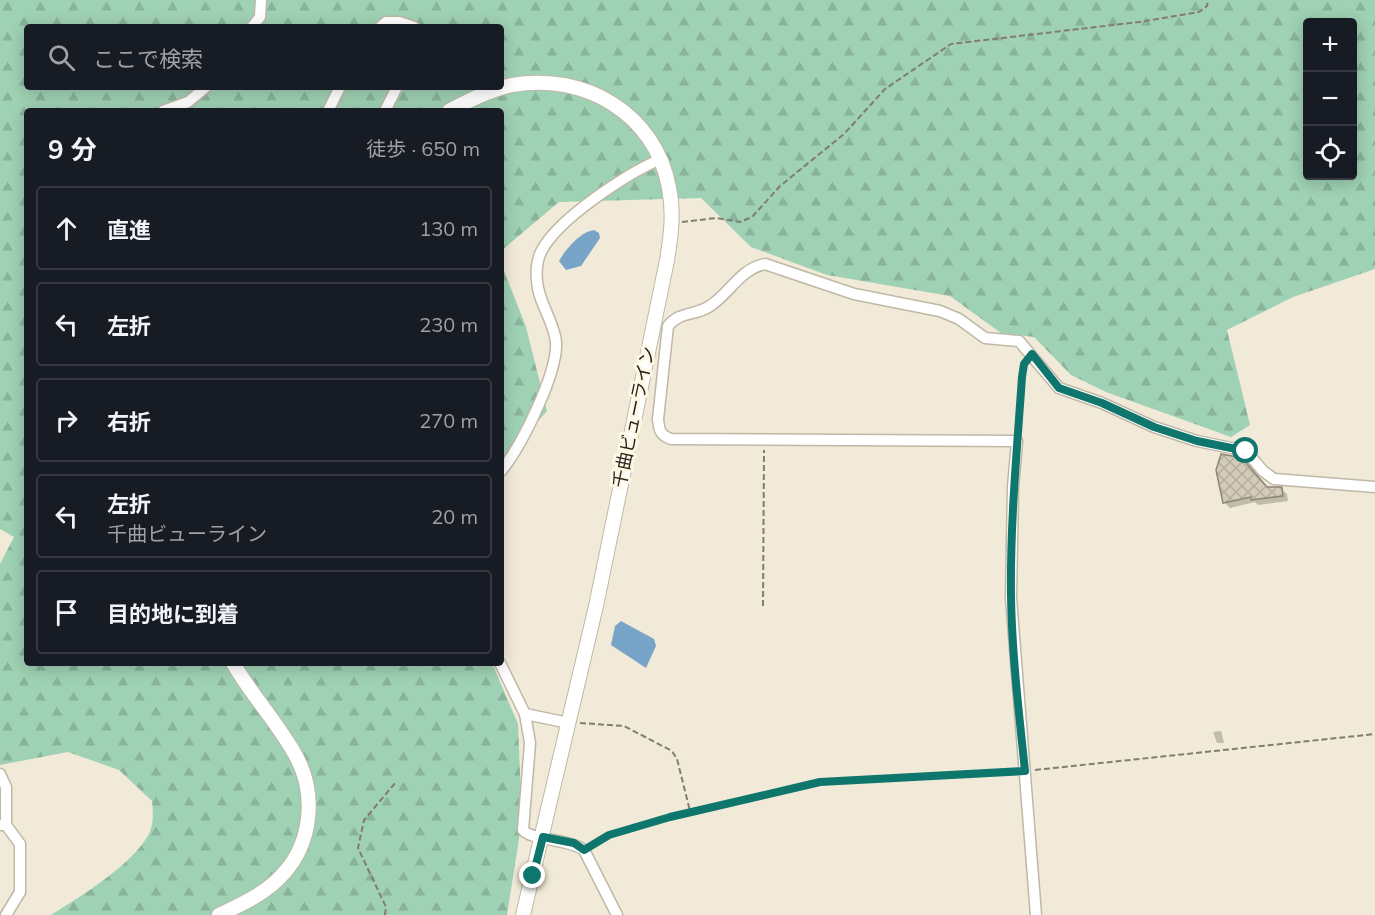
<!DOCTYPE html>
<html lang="ja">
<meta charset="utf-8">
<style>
:root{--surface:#171b24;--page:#242831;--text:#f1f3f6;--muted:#9ea1a6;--line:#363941}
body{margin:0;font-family:Mulish,"Noto Sans JP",sans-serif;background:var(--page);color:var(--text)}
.controls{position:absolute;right:18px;top:18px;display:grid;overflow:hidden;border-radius:6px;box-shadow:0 3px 15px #0003}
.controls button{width:54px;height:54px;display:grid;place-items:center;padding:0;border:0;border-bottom:2px solid var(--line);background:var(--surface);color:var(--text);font:30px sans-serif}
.stop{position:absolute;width:18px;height:18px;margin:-14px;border:4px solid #0f766e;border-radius:50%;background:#fff}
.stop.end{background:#0f766e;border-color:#fff;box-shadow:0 2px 6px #0008}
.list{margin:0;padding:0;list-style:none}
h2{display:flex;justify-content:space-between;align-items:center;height:78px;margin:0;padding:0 24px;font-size:26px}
h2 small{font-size:20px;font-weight:400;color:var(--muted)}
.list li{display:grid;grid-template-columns:39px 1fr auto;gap:18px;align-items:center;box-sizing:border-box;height:84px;margin:0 12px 12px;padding:0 12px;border:2px solid var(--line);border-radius:6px}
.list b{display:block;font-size:22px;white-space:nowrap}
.list p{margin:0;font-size:20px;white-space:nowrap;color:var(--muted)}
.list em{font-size:20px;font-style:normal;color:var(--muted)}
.icon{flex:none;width:33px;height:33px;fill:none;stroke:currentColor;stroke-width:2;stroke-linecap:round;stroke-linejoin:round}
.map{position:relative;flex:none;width:1375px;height:915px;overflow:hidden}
.search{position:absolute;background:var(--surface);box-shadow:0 3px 15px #0003;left:24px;top:24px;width:480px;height:66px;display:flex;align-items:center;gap:15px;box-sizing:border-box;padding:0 21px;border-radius:6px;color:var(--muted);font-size:22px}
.panel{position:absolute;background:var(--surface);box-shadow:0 3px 15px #0003;left:24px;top:108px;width:480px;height:558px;border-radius:6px}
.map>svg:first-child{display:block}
.forest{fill:url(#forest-firs);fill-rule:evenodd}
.water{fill:#79a4ca}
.shadow{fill:#0003}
.building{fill:url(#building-cross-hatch);stroke:#8e8776;stroke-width:1.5}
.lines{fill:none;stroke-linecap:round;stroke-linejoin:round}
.minor-casing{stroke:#bfb8a7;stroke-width:13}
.tertiary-casing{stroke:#bfb8a7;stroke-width:16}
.path{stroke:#837d71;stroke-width:2;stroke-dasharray:6 3;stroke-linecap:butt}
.minor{stroke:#fff;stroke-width:10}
.tertiary{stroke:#fff;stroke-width:14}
.route{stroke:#0f766e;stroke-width:8}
.labels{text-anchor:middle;stroke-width:6;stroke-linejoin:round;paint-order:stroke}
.street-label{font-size:18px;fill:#26231c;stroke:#fff7e5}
</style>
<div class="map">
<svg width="1375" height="915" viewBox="0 0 1375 915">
<defs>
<pattern id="forest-firs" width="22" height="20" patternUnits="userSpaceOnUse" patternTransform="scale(1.5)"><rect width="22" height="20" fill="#9fd1b4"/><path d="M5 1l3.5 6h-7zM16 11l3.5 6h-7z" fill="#89b39a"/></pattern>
<pattern id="building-cross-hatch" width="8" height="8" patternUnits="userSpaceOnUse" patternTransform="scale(1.5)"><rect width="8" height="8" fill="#d3cbba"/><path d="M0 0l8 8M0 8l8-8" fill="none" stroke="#b5ae9f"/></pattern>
</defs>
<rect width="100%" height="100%" fill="#f2ead8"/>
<!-- forest -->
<g class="forest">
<path d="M0,0h1375v269l-82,28 -66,33 23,95 -19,12 -125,-45 -35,-17 -37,-38 -33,-4 -51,-37 -123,-21 -76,-28 -50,-49 -142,4 -58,49v-140h-474v552h465l26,61 4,96 -15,95h-456c29,-18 81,-50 98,-81 5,-11 4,-22 3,-33l-33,-31 -51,-18 -68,13v-201l14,-27 -14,-8zM1308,22h44v154h-44zM27,27h474v60h-474z"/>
<path d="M501,263l25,64 21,84 -46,52z"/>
</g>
<!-- water -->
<g class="water">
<path d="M594,230l5,3 1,5 -19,28 -15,4 -7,-9c6,-11 21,-29 35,-31z"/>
<path d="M621,621l33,18 2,7 -10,22 -35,-23 4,-19z"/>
</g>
<!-- shadow -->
<g class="shadow">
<path d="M1268,489h13l6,5 1,7 -30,4 -3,-3 -25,6 -6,-6z"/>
<path d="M1221,731l3,12h-7l-4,-11z"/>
</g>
<!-- building -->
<path class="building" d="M1221,454l21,4 25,29h15l1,9 -32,4v-3l-28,6 -7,-33z"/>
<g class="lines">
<defs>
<g id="minor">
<path d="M252,27l8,-10 1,-17"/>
<path d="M380,27l6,-5h13l15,5"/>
<path d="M163,111l25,-9 18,-15"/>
<path d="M328,111l12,-24"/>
<path d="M385,111l12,-24"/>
<path d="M501,471c20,-24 57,-98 55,-129 -2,-21 -18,-40 -19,-61 -1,-10 0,-22 5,-31 17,-32 86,-77 119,-91"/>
<path d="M500,663l25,51 44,9"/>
<path d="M525,714l5,29 -7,87c7,10 46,9 61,20l33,65"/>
<path d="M0,774l6,13v38"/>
<path d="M0,825h6l14,19v48l-14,23"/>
<path d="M1036,915l-25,-317 2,-111 4,-46 -346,-2c-11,-4 -12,-9 -13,-20l10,-93c12,-15 27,-10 42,-20 20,-13 30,-37 55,-42l89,30 86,17 19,8 26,19 34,3 40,47 43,15 52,24 43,14 49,10 17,20 11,8 101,8"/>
</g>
<g id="tertiary">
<path d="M449,111c20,-11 41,-21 63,-26 72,-13 144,29 157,103 5,24 2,48 -2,72l-71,346 -73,309"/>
<path d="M219,915c23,-11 48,-22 65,-42 28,-31 32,-79 13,-115 -18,-34 -45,-62 -64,-95"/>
</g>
</defs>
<!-- minor casing -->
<use href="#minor" class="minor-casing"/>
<!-- tertiary casing -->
<use href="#tertiary" class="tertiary-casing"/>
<!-- path -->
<g class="path">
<path d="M682,222l34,-4 24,4 12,-5 28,-31 64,-52 41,-45 66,-45 188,-22 60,-10 8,-6 1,-6"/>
<path d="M1018,429l7,-65"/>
<path d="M763,606l1,-156"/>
<path d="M580,723l44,3 48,25 5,8 13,52"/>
<path d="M1035,770l340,-36"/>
<path d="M594,843l15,-8 81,-24 130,-29 194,-11"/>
<path d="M385,915l1,-8 -28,-59 6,-28 32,-38"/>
</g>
<!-- minor -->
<use href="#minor" class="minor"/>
<!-- tertiary -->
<use href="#tertiary" class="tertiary"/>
</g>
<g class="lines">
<!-- route -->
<path class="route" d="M533,876l10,-39 31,6 10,7 25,-15 61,-18 150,-35 205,-11c-6,-58 -13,-116 -14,-174 -1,-74 6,-147 11,-220l2,-13 8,-10 27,34 43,15 52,24 43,14 49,10"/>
</g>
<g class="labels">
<!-- street labels -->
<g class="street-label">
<text transform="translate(634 417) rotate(-78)" y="6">千曲ビューライン</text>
</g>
</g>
</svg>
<div class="controls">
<button>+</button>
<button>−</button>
<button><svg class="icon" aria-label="locate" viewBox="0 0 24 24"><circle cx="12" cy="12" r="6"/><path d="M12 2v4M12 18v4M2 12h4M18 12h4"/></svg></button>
</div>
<div class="stop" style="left:1246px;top:451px"></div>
<div class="stop end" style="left:533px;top:876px"></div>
<div class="search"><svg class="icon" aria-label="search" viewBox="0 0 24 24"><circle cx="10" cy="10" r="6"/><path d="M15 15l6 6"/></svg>ここで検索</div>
<section class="panel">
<h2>9 分<small>徒歩 · 650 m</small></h2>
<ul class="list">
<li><svg class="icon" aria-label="ahead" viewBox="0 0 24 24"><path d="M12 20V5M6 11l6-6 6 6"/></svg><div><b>直進</b></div><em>130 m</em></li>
<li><svg class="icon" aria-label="left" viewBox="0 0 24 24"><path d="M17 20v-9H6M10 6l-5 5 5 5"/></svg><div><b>左折</b></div><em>230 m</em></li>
<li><svg class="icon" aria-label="right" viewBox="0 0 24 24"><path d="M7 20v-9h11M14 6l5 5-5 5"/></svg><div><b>右折</b></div><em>270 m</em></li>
<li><svg class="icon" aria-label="left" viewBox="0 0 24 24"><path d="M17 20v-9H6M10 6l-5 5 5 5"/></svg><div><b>左折</b><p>千曲ビューライン</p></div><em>20 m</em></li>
<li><svg class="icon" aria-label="arrive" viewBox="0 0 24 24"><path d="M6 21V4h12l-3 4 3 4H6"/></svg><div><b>目的地に到着</b></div></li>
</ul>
</section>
</div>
